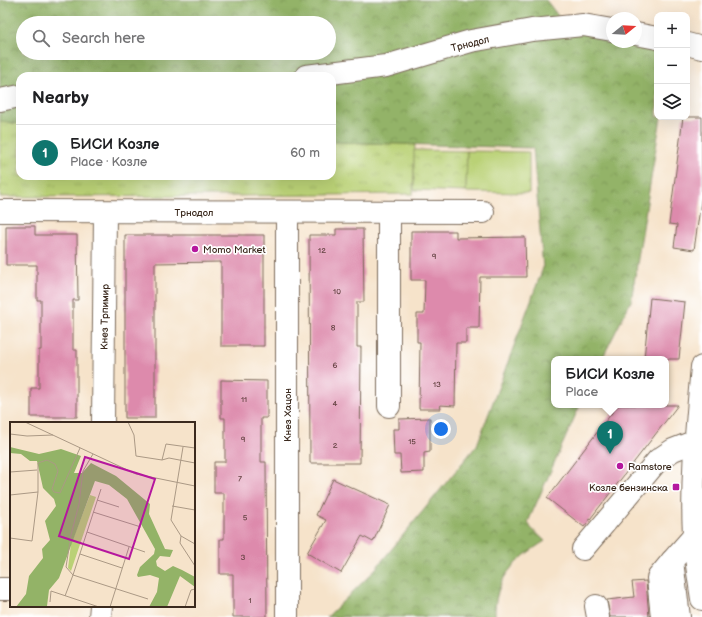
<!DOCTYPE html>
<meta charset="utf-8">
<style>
:root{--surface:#fff;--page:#f2f2f2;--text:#202124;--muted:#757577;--line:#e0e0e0;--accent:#0f766e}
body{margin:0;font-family:"Balsamiq Sans",sans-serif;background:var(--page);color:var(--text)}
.controls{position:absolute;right:12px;top:12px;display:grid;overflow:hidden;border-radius:8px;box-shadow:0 4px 16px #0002}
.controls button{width:36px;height:36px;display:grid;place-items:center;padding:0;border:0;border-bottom:1px solid var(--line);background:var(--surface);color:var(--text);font:20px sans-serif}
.compass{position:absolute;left:606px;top:12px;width:36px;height:36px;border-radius:50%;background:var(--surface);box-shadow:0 4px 16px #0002;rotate:72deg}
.you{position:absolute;left:441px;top:429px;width:14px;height:14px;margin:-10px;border:3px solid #fff;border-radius:50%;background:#1a73e8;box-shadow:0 0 0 6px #1a73e833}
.badge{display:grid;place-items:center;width:26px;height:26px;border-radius:50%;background:var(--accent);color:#fff;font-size:13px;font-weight:700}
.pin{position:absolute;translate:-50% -33px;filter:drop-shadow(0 1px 2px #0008)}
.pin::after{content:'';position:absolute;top:21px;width:14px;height:12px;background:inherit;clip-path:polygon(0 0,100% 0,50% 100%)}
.popup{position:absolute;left:551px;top:356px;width:118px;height:52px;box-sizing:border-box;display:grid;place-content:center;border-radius:8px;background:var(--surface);filter:drop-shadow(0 1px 3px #0005);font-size:13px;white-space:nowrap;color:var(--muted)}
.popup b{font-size:15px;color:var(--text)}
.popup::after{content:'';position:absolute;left:50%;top:100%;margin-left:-8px;border:8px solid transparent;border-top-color:var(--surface)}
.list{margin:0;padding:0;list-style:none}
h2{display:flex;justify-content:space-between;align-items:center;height:52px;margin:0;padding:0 16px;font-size:17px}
h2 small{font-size:13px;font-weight:400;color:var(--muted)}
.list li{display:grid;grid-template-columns:26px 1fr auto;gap:12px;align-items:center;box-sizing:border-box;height:56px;padding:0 16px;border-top:1px solid var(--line)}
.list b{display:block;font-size:15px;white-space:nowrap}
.list p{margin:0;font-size:13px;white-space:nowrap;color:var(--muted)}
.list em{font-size:13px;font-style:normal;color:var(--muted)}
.icon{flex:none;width:22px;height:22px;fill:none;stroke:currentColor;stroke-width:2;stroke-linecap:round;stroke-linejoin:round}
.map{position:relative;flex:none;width:702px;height:617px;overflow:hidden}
.search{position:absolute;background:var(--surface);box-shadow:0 4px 16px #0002;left:16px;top:16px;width:320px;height:44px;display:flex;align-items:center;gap:10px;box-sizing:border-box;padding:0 14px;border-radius:22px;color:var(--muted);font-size:15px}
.panel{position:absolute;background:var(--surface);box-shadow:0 4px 16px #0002;left:16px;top:72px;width:320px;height:108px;border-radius:12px}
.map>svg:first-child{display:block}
.grass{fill:url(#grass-tufts);stroke:#7a7e4a}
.forest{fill:url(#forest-crowns);stroke:#676e42;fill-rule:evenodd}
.park{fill:url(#park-crowns);stroke:#7a7e4a}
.pitch{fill:#bad176;stroke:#7a7e4a}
.building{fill:#dd8aac}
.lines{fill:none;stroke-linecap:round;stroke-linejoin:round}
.minor-casing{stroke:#7c6b5a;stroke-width:24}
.minor{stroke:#fff;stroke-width:22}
.poi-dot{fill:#b5179e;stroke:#fff;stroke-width:1.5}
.labels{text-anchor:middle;stroke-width:3.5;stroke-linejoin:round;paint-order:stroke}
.number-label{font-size:8px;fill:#644242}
.street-label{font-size:10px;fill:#3b2a1e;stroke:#fff}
.poi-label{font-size:10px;fill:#3b2a1e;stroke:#fff;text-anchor:start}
.inset-road{fill:none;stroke:#ab9985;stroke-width:1}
.view{fill:#b5179e;fill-opacity:0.15;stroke:#b5179e;stroke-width:2}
.inset-edge{fill:none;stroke:#3b2a1e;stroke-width:2}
</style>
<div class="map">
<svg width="702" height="617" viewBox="0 0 702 617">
<defs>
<pattern id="grass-tufts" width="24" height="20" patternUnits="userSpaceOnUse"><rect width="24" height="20" fill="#bad176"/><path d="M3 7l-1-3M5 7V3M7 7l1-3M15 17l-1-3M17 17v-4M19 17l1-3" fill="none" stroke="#a1b466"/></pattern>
<pattern id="forest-crowns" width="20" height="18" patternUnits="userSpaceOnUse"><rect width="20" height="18" fill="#93b367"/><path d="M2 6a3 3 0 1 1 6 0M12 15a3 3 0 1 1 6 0" fill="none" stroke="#799254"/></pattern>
<pattern id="park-crowns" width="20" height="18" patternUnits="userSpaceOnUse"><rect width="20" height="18" fill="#bad176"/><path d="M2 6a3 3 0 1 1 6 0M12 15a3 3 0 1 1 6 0" fill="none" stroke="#a1b466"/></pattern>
</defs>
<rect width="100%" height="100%" fill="#fff"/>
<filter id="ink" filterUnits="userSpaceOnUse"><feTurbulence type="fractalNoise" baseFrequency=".025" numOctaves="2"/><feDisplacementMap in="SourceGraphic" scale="8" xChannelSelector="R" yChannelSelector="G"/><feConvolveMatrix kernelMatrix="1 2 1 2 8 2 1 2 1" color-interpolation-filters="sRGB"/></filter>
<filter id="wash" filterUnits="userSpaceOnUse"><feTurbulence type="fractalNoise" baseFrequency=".012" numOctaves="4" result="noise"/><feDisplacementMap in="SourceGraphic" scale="16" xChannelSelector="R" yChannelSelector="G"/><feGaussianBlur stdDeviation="0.9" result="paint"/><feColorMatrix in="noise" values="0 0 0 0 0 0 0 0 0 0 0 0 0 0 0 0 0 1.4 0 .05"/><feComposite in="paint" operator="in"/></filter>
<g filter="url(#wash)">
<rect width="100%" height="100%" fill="#f6e3ca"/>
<!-- grass -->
<path class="grass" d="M0,121l20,3v52h312v-34l83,2 -2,50 -181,2 -232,1z"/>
<!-- forest -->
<path class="forest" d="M0,0h546l19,25 47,12v5c20,0 29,-1 45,13v62h4l-30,184 -29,58h-48v46h26l-52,117 3,6 14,13c-30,19 -51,37 -50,76h-168l45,-44 105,-128 66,-177 -10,-120 -201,-6v-66h-312v48l-20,-3zM23,23h306v30h-306z"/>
<!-- park -->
<path class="park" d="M414,150l53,1 -1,41 -52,-2z"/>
<!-- pitch -->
<path class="pitch" d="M467,151l62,1v41l-63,-1z"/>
<g id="blocks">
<!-- building -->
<g class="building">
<path d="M683,117h19v77l-8,56 -20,-3 3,-22 -8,-1z"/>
<path d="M6,226h29v9h42l1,65h-5v50h4v67h-46v-29h8v-38h2v-50h-4v-35h-31z"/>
<path d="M336,229h27l1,73h-7v45h4l-1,116h-50l-1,-228h27z"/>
<path d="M411,231h45v7l69,-1 1,40h-46l-1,51h-13v15h-10l-1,63 -15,-1 1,4h-22l1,-67h-3v-28h7l1,-34h-14z"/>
<path d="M125,235h139v111h-43v-84l-66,1v155h-30z"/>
<path d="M650,298l35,4 -6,57h-35z"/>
<path d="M221,380l46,1v37h-6v44h5l1,155h-34v-43h-13v-35h4v-46h-10v-31h11v-44h-4z"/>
<path d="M618,405h60l-94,122 -37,-29z"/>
<path d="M430,418v34l-6,1v19l-23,1 -1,-18h-6l-1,-26h6v-10z"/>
<path d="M333,479l57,26 -17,37 -11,-6 -21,37 -34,-20 19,-33 -10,-5z"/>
<path d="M646,581l3,36h-39l-3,-17 27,-3 -2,-15z"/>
</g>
</g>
</g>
<g filter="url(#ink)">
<use href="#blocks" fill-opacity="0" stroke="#7c6b5a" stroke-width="1"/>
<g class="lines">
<defs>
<g id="minor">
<path d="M636,34l21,4"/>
<path d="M687,44l15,4"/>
<path d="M306,76l80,-10 85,-25 61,-11 51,-5 29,5"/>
<path d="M0,100l20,-4"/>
<path d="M0,211l483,1"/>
<path d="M287,212v405"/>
<path d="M389,212v194"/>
<path d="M702,367c-5,56 -11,112 -8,168 1,22 5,43 8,64"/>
<path d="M103,423l2,-211"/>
<path d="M583,549l75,-89 15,-10 23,-9"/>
<path d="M0,589h11"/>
<path d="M596,606l2,11"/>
<path d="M100,617l1,-11"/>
<path d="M662,617l-4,-39 14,-17"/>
<path d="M679,617l-7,-56 22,-25"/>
</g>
</defs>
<!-- minor casing -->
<use href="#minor" class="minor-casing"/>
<!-- minor -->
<use href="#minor" class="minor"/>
</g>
</g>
<!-- markers -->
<g class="poi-dot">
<circle cx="195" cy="249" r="4"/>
<circle cx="620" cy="466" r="4"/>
<rect x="672" y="483" width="8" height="8" rx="2"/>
</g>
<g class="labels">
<!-- number labels -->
<g class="number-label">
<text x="322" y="253">12</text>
<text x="434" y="259">9</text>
<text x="337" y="294">10</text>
<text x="333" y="330">8</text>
<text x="335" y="368">6</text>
<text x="437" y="387">13</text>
<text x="244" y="402">11</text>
<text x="335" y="406">4</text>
<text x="243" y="442">9</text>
<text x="412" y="444">15</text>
<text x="335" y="448">2</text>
<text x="240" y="481">7</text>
<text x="245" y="520">5</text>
<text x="243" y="560">3</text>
<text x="250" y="603">1</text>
</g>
<!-- street labels -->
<g class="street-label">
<text transform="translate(470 43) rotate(-14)" y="4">Трнодол</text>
<text x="194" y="216">Трнодол</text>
<text transform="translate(104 317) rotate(-89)" y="4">Кнез Трпимир</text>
<text transform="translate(287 415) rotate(-90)" y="4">Кнез Хацон</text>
</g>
<!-- poi labels -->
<g class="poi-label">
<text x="203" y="253">Momo Market</text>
<text x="628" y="470">Ramstore</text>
<text x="668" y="491" text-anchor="end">Козле бензинска</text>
</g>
</g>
<!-- overview -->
<g transform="translate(10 422)">
<rect width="185" height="185" fill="#f6e3ca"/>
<path d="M80,73l6,2 -25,74 -3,-3 3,-24z" fill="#bad176"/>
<path d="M0,25l29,7 22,-5 20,7 -7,17h8l9,-10 25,13 34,28 -1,10 16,35 8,1 -3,7 -10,-1 -4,5 1,5 8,5 8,-5 9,4 13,7v10l-15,-11 -13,31h-18l8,-15 2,-14 -9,-3 -12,2 -1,-2 3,-8 14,-13 1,-5 -28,-50 -18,-14 -14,-4 -36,97 -10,12 -2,16 -31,1 10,-13 3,-18 14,-18 -1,-9 8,-9 -5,-19 11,-15 -2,-7 -11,-11 -6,-27h-7l-9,-7 -11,-1z" fill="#93b367"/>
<path class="inset-road" d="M15,0l111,52 59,12M118,0l6,13 2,21 26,4 7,-2 26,5M0,12l17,2 26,-1M173,25l-12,73 10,16 14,8M83,32l-10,17 -4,33 -8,31 -5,32 7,8 28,-86M152,38l4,-16 29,4M0,50l27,-2M0,73l28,-3M87,78l22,7M162,84l23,4M83,90l48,15M77,110l58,20M171,114l-1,7 15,23M0,116l22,3 6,-49v-29l9,-3 8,4 3,7 -6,18 2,3 6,1 20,-45M70,132l42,14M55,174l8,-21 75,24M40,180l1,-11 48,16M100,185l19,-60M175,185l6,-17 4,-1"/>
<path class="view" d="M75,35l70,22 -26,80 -70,-23z"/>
<rect width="185" height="185" class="inset-edge"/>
</g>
</svg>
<div class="controls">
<button>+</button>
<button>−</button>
<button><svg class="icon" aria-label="layers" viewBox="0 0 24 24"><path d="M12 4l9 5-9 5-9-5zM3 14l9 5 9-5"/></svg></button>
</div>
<svg class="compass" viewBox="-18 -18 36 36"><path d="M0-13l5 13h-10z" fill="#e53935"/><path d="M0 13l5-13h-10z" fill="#757577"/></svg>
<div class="you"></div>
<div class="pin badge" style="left:610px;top:454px">1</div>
<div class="popup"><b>БИСИ Козле</b>Place</div>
<div class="search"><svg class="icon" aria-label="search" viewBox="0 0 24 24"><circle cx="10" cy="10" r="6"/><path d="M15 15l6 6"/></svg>Search here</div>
<section class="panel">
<h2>Nearby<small></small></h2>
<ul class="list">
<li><span class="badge">1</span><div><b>БИСИ Козле</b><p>Place · Козле</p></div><em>60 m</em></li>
</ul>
</section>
</div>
